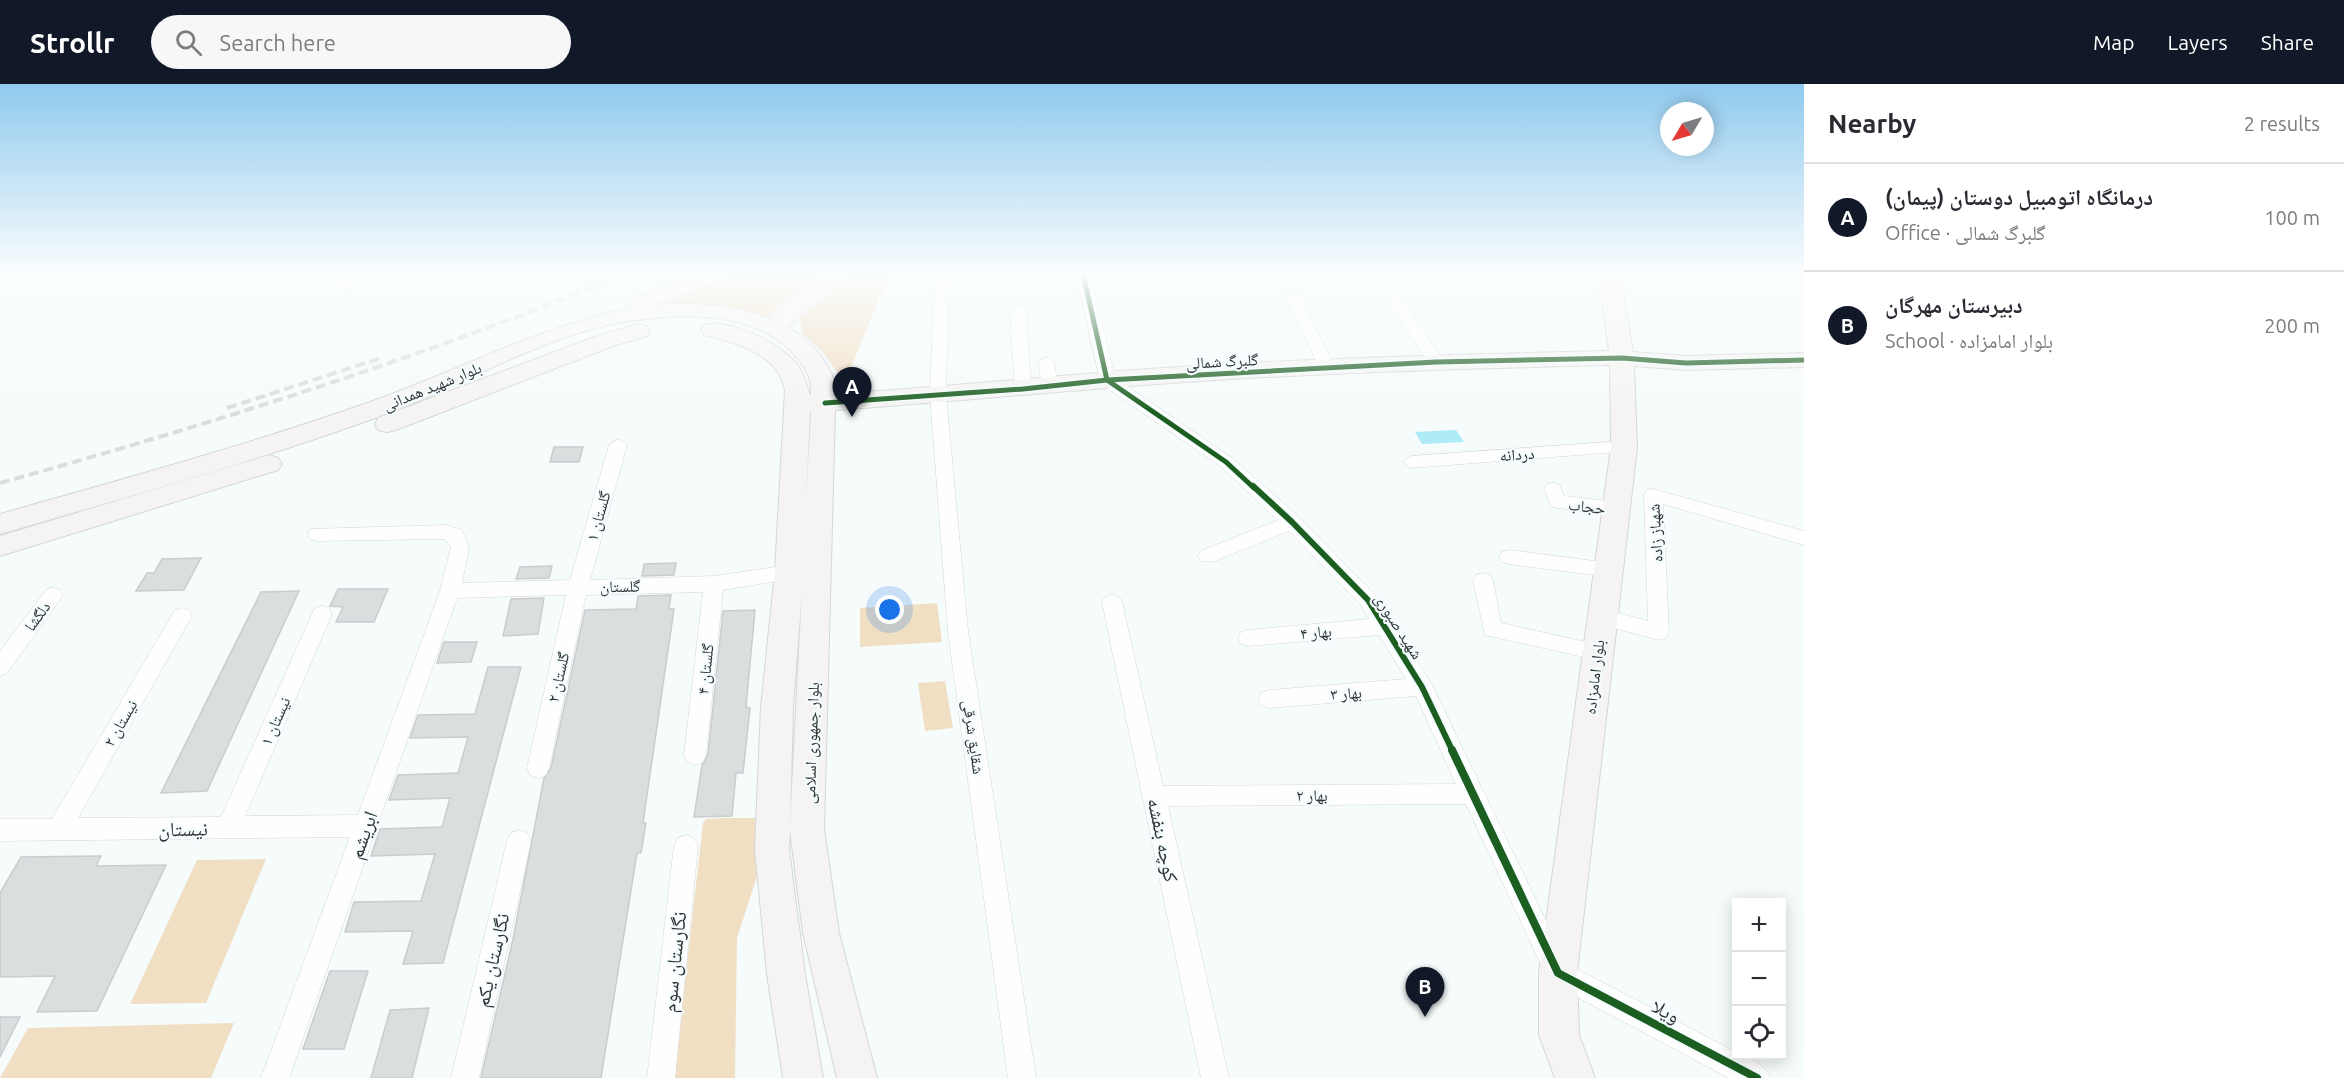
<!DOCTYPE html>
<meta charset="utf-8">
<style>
:root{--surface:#fff;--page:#f7f7f7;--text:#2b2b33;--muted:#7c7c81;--line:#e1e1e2;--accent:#111827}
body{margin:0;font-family:Ubuntu,"Noto Naskh Arabic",sans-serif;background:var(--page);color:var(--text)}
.controls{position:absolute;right:18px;bottom:18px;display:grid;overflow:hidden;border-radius:0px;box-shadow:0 3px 15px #0003}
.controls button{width:54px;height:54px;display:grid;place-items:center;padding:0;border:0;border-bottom:2px solid var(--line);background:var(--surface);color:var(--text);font:30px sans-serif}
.compass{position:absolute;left:1660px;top:18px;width:54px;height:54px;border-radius:50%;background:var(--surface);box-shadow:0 3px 15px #0003;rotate:232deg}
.you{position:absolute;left:890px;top:526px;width:21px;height:21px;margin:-15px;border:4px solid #fff;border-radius:50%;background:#1a73e8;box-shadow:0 0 0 9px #1a73e833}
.badge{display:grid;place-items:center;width:39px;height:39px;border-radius:50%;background:var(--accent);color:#fff;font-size:20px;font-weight:700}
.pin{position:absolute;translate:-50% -50px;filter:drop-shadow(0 2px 3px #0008)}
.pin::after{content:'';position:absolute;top:32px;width:21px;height:18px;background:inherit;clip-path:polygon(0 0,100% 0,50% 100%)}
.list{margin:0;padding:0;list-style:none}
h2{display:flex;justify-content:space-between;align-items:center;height:78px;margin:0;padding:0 24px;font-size:26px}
h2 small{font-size:20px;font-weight:400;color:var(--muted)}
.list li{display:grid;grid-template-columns:39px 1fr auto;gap:18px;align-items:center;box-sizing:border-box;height:108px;padding:0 24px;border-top:2px solid var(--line)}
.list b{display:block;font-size:22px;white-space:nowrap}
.list p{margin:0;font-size:20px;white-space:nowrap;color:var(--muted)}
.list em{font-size:20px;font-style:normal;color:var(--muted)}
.icon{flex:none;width:33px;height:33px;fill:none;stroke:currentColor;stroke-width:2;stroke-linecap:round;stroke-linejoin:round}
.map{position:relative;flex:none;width:1804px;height:994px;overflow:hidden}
header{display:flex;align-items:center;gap:36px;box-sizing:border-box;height:84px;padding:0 30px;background:var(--accent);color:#fff}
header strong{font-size:28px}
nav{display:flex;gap:33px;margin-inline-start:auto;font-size:21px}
.search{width:420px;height:54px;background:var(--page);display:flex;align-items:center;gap:15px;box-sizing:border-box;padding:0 21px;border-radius:33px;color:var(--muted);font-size:22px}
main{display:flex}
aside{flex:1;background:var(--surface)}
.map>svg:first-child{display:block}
.green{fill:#f1dfc4}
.water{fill:#adebf6}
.building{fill:#dadedf;stroke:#c9cdce;stroke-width:1.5}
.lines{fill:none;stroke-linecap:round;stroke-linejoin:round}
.street-casing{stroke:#d4d7d8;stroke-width:1}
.secondary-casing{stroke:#d4d7d8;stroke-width:2}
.street{fill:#fefeff;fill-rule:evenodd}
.secondary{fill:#f5f4f2;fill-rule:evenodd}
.rail{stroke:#dcdddd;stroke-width:4;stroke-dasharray:10 5;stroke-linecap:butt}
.cycleway-far2-casing{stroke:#f4fcfe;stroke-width:8}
.cycleway-far1-casing{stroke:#f4fcfe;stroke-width:10}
.cycleway-casing{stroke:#f4fcfe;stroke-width:11}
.cycleway-far2{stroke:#1b5e20;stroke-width:5}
.cycleway-far1{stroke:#1b5e20;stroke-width:6}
.cycleway{stroke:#1b5e20;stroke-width:8}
.labels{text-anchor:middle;stroke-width:4.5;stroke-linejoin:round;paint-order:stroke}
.street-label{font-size:16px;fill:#303333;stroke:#f4fcfe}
.near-street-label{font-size:20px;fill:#303333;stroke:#f4fcfe}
</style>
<header>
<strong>Strollr</strong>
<div class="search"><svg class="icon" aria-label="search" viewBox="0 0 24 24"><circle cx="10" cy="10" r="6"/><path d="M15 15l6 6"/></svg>Search here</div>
<nav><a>Map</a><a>Layers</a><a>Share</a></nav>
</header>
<main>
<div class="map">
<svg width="1804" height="994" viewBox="0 0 1804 994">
<rect width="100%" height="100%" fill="#f6fbfc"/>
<!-- green -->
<g class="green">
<path d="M737,190h84l-54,44 -59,-13h-51z"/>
<path d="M852,190h37l-39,96 -8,9 -20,-28 -20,-17 -2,-17z"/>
<path d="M937,519l5,39 -82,5v-39z"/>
<path d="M945,597l8,47 -28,3 -7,-48z"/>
<path d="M721,734h43l-4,49 -23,71 -2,140h-61l29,-255 3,-4z"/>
<path d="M266,775l-60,144 -76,1 67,-144z"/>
<path d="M234,939l-23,55h-211l28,-50z"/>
</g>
<!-- water -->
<path class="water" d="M1456,346l8,12 -42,2 -7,-12z"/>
<!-- building -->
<g class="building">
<path d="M554,363h29l-4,15h-29z"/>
<path d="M201,474l-17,32 -48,1 11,-18h7l8,-14z"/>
<path d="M676,479l-2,12 -32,1 2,-12z"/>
<path d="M552,482l-3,12 -33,1 4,-12z"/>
<path d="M338,505h50l-14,33h-38l7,-15 -13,-1z"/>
<path d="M299,507l-92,200 -46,2 100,-201z"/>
<path d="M671,511l-2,14h5l-31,214h3l-5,30h-4l-36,225h-120l32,-139 31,-161 7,-10 34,-158 51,-1 2,-13z"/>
<path d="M544,514l-6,36 -35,2 8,-37z"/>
<path d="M755,526l-9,97 4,1 -7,65h-7l-4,43 -38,1 8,-52 6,-10 15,-144z"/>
<path d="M444,558h33l-6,20 -34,1z"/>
<path d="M488,583h33l-78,296 -40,1 10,-33 -68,1 9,-30 67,-1 14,-47 -64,2 9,-27 62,-2 8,-29 -61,2 9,-25 60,-2 10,-36 -58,1 8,-23 57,-1z"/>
<path d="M101,772l-5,10 70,-1 -69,146 -60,1 18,-36 -55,1v-84l21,-36z"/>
<path d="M330,887h38l-24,78h-41z"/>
<path d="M429,924l-17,70h-41l19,-68z"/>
<path d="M0,933h20l-20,40z"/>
</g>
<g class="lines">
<defs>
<g id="street">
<path d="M345,190h14l-8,15 -5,1 -7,-4z"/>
<path d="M935,190h14l-3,121 22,236 68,447h-28l-60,-447 -18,-236z"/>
<path d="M1076,190h14l25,104 117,80 67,59 76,78 55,86 137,283 169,88v4c14,0 30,10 35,22h-42l-180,-96 -83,-178 -298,2 61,272h-28l-99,-476 3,-5 7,-3 7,3 3,5 41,184 293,-2 -40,-88 -147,12 -8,-3 -3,-6 3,-6 8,-3 137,-11 -27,-44 -131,11 -7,-2 -3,-6 3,-6 7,-2 121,-11 -8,-14 -72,-74 -74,30h-14l-3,-5 3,-5 77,-31 -58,-54 -119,-82z"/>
<path d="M1293,208l7,4 36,73 -2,4h-12l-2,-4 -34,-73z"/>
<path d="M1396,214l5,1 41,59 2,4 -2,4h-12l-41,-64z"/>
<path d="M1018,221l8,5 5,79 -8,5 -8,-5 -5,-79z"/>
<path d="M1046,273l8,5 4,24 -8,5 -8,-5 -4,-24z"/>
<path d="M618,355l9,6 -37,135 124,-4 75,-11 7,2 3,5 -3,5 -7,2 -66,11 -17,165 -3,7 -8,3 -8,-3 -3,-7 19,-163 -117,3 -37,173 -3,7 -8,3 -8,-3 -3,-7 39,-173 -109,3 -168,480h-28l89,-241 -350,4v-22h52l123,-209 7,-2 7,2 3,6 -114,202 143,-1 91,-203 3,-6 7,-2 7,2 3,6 -87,202 113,-1 82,-224 11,-44 -6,-8 -128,2 -7,-2 -2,-5 2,-5 136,-4 16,5 7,17 -7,36 108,-3 39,-135z"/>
<path d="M1624,357l9,6 -3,4 -219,17 -9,-6 9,-6z"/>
<path d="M1553,399l6,1 5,12 52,6 6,2 3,5 -3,5 -6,2 -65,-9 -7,-18 3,-5z"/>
<path d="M1653,405l151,42v14l-141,-41 6,128 -3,6 -7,2 -64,-17 -3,-6 3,-6 7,-2 46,12 -4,-126 3,-5z"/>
<path d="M1509,466l101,13 7,2 3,5 -3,5 -7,2 -101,-13 -7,-2 -3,-5 3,-5z"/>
<path d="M1483,489l7,2 3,5 8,43 103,23 3,6 -3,6 -7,2 -112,-25 -12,-55 3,-5z"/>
<path d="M53,503l7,3 3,5 -3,5 -53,73 -7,3v-25l46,-61z"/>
<path d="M519,746l8,3 4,8 -52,237h-28l56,-237 4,-8z"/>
<path d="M686,751l8,3 4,8 -23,232h-28l27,-232 4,-8z"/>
</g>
<g id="secondary">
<path d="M695,190h29l-3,5 -66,26c39,-3 78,0 116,14l51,-45h23l-57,53c23,14 48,40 48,67 90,-6 180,-14 271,-22 167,-13 335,-17 502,-21l-11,-77h22l13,78 53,4 118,-3v14l-118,3 -52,-4 3,81 -60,526 2,62 16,43h-40l-16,-43v-62l72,-526 -1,-82c-167,4 -336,9 -503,23 -91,7 -181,16 -272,22l-11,419 15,104 38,145h-40l-34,-145 -13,-103 -1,19 16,125 18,104h-40l-16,-104 -12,-125 6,-142 14,-135 10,-182c-6,-36 -51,-48 -81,-55l-3,-5 3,-5c27,-7 80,20 95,42 6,9 8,23 12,29 1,-16 -3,-24 -13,-37 -36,-46 -107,-46 -160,-39 -82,9 -171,63 -249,93 -127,47 -259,83 -389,121v-20c124,-35 248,-69 370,-112 87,-31 168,-75 260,-94l-3,-4 3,-5zM810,328h1l-5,87zM802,508l-12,234 3,-119z"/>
<path d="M639,240l8,2 3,5 -3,5 -31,9 -220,85 -9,2 -9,-2 -3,-6 3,-6 222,-83z"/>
<path d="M269,371l9,3 4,6 -4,6 -278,86v-20z"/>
</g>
</defs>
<!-- street casing -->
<use href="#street" class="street-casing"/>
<!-- secondary casing -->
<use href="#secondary" class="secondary-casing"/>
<!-- street -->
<use href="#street" class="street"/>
<!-- secondary -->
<use href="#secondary" class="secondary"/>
<!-- rail -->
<g class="rail">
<path d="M227,324l154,-50"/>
<path d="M0,399c212,-59 421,-125 625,-209"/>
</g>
<defs>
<g id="cycleway-far2">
<path d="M1083,190l24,106 119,82 28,26"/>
<path d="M825,319l198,-14 84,-9 329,-18 186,-4 64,5 118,-3"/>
</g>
<path id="cycleway-far1" d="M1253,402l39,36 76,78 54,87 31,65"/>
<path id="cycleway" d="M1452,666l106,223 199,105"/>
</defs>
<!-- cycleway-far2 casing -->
<use href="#cycleway-far2" class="cycleway-far2-casing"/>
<!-- cycleway-far1 casing -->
<use href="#cycleway-far1" class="cycleway-far1-casing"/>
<!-- cycleway casing -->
<use href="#cycleway" class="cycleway-casing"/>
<!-- cycleway-far2 -->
<use href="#cycleway-far2" class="cycleway-far2"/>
<!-- cycleway-far1 -->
<use href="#cycleway-far1" class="cycleway-far1"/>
<!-- cycleway -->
<use href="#cycleway" class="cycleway"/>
</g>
<!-- sky -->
<linearGradient id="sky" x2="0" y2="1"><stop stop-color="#90caee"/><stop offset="0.58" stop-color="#fbfdfe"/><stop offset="1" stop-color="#fbfdfe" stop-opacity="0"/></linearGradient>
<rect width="1804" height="329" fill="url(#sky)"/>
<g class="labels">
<!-- street labels -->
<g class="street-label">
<text transform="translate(1222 277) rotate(-3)" y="6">گلبرگ شمالی</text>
<text transform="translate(432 302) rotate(-22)" y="6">بلوار شهید همدانی</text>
<text transform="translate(1517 370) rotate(-4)" y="6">دردانه</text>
<text transform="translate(1587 422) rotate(7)" y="6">حجاب</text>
<text transform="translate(598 432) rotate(-74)" y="6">گلستان ۱</text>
<text transform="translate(1655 449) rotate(-93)" y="6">شهباز زاده</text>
<text transform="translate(620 502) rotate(-1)" y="6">گلستان</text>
<text transform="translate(37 532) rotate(-54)" y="6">دلگشا</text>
<text transform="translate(1399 542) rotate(57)" y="6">شهید صبوری</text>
<text transform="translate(1316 548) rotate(-5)" y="6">بهار ۴</text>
<text transform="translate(705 585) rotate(-84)" y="6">گلستان ۴</text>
<text transform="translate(558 593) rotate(-77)" y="6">گلستان ۲</text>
<text transform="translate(1594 593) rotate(-83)" y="6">بلوار امامزاده</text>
<text transform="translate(1346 609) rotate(-4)" y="6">بهار ۳</text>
<text transform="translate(275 637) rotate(-66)" y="6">نیستان ۱</text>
<text transform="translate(120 639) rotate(-60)" y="6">نیستان ۲</text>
<text transform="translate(974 653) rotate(82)" y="6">شقایق شرقی</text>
<text transform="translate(811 659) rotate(-88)" y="6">بلوار جمهوری اسلامی</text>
<text x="1312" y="717">بهار ۲</text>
</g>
<!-- near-street labels -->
<g class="near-street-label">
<text transform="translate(183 745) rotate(-1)" y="7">نیستان</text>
<text transform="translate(363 751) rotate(-70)" y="7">ابریشم</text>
<text transform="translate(1163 756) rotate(78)" y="7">کوچه بنفشه</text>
<text transform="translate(492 876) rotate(-77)" y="7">نگارستان یکم</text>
<text transform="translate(674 878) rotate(-84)" y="7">نگارستان سوم</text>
<text transform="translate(1666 927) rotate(28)" y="7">ویلا</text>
</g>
</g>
</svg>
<div class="controls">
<button>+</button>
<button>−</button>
<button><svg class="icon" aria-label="locate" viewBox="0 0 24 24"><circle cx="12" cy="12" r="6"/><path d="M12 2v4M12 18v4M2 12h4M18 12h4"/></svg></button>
</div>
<svg class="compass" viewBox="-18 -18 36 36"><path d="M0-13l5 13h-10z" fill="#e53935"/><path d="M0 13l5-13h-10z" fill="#7c7c81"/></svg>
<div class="you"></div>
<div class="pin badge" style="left:852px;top:333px">A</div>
<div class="pin badge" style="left:1425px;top:933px">B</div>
</div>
<aside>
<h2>Nearby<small>2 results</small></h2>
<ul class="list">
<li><span class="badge">A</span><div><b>درمانگاه اتومبیل دوستان (پیمان)</b><p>Office · گلبرگ شمالی</p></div><em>100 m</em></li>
<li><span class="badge">B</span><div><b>دبیرستان مهرگان</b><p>School · بلوار امامزاده</p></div><em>200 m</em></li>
</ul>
</aside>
</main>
